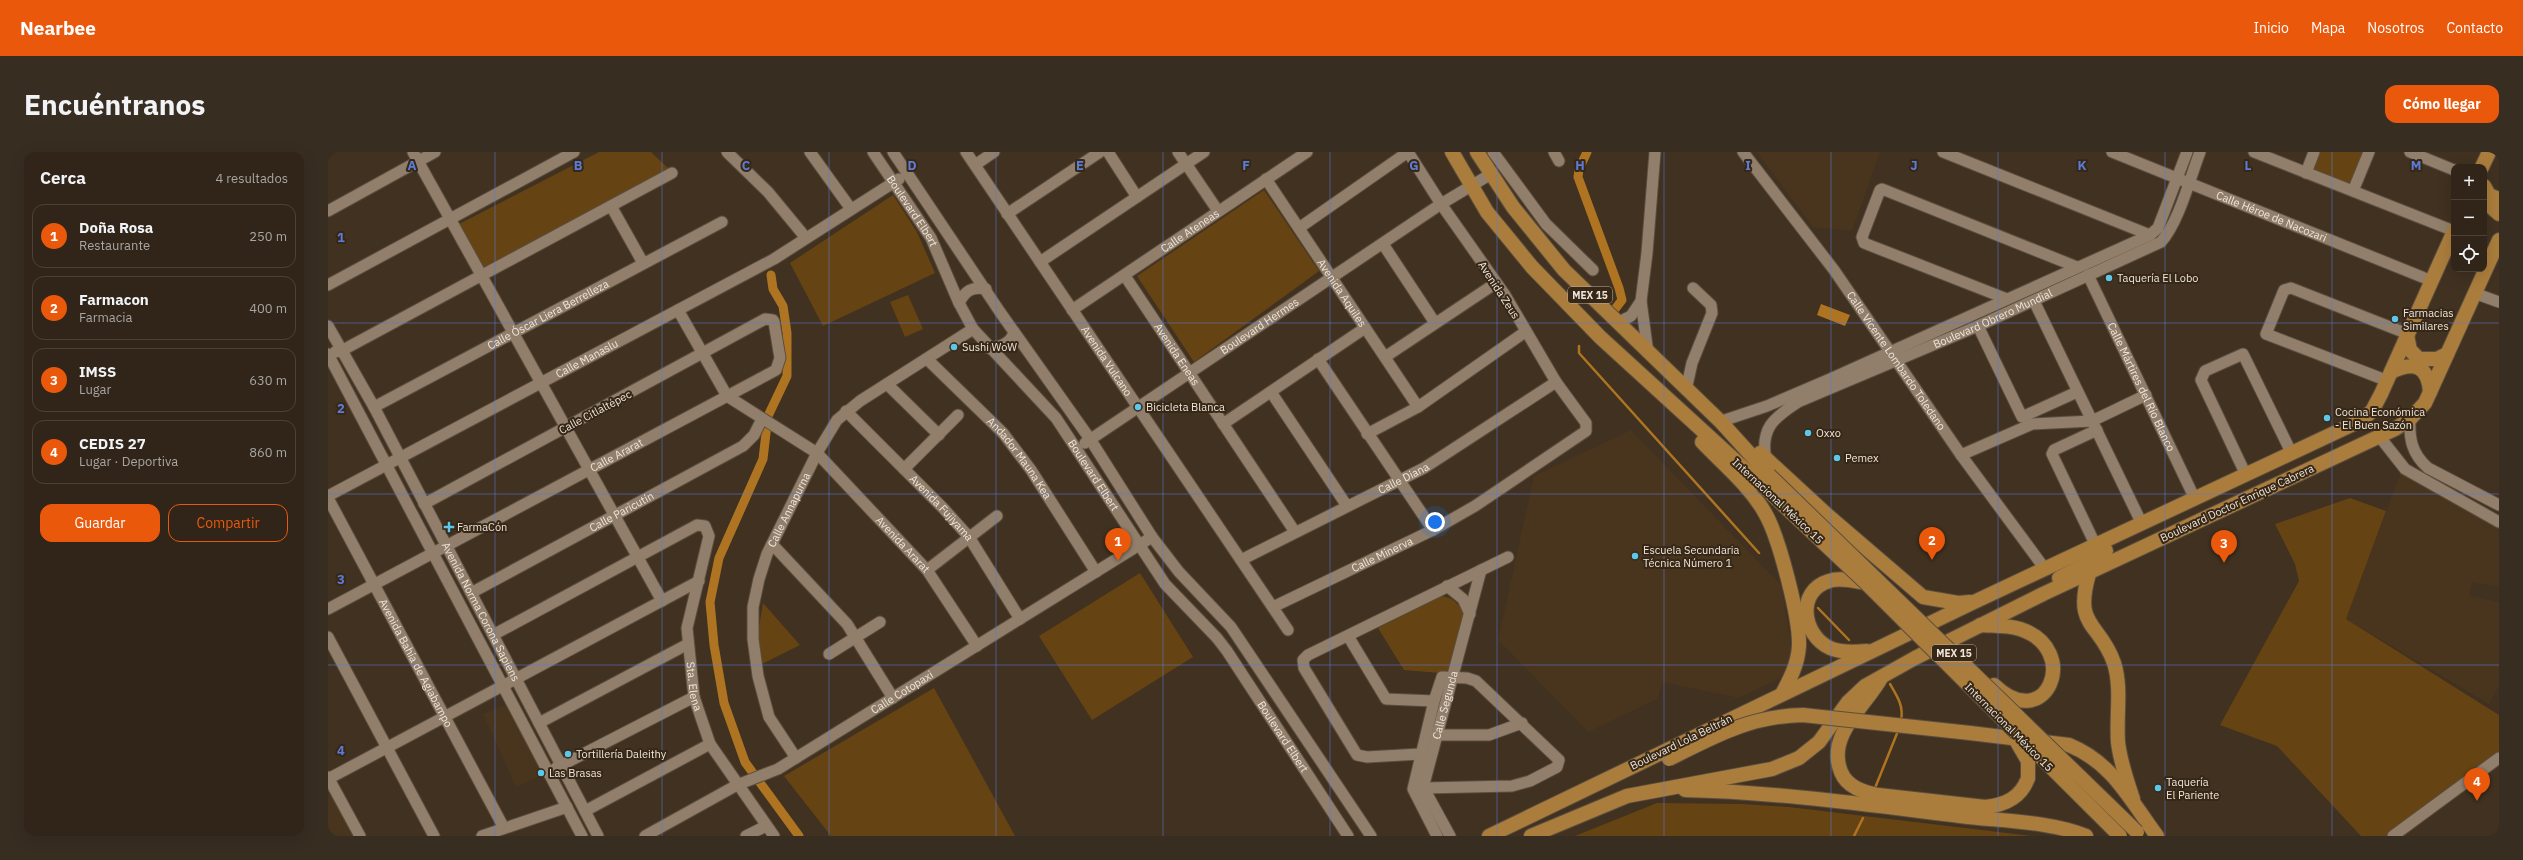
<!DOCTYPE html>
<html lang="es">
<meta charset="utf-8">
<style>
:root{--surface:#302518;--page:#382d21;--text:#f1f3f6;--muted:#a8a5a2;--line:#4b4237;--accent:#ea580c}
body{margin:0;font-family:"IBM Plex Sans",sans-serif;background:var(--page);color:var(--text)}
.controls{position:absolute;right:12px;top:12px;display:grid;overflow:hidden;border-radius:8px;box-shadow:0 4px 16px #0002}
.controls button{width:36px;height:36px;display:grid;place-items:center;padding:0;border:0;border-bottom:1px solid var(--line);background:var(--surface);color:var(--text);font:20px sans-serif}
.you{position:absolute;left:1107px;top:370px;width:14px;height:14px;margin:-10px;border:3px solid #fff;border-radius:50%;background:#1a73e8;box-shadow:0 0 0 6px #1a73e833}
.badge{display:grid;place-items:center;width:26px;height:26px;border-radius:50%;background:var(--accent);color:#fff;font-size:13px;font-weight:700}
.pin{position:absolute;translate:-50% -33px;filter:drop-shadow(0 1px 2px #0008)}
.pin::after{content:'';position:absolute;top:21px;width:14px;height:12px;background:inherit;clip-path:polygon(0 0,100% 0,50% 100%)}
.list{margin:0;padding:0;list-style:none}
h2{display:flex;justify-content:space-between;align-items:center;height:52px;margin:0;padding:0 16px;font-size:17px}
h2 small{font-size:13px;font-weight:400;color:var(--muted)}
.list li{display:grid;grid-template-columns:26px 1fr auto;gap:12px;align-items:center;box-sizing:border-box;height:64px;margin:0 8px 8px;padding:0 8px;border:1px solid var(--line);border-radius:12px}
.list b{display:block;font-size:15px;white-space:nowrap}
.list p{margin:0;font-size:13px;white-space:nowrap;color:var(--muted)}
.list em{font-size:13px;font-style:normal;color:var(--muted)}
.actions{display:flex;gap:8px;padding:12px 16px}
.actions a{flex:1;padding:9px 0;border:1px solid var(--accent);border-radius:12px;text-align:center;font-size:14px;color:var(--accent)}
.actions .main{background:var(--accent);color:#fff}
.icon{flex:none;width:22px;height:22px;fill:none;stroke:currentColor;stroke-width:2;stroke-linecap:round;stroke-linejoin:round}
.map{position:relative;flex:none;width:2171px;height:684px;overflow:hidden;border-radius:12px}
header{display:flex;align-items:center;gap:24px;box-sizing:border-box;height:56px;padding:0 20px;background:var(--accent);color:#fff}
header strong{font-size:19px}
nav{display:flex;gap:22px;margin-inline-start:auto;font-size:14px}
.intro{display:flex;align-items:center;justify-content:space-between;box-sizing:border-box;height:96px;padding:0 24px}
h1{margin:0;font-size:28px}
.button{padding:10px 18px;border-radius:12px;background:var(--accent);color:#fff;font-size:14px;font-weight:700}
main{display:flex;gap:24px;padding:0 24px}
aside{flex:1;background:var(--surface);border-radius:12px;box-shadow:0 4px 16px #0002}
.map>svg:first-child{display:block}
.built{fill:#49351e}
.green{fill:#664313}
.water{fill:#ae7422}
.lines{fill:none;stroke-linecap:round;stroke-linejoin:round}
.stream{stroke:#ae7422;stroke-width:2.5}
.canal{stroke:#ae7422;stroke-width:9}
.minor-casing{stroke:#5b4e3f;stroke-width:13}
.major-casing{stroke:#5b4e3f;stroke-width:16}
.minor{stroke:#917f6b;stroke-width:11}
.major{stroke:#aa7d3c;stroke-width:14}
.major-bridge-casing{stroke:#5b4e3f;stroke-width:16;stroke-linecap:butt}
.major-bridge{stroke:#aa7d3c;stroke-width:14}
.grid{fill:none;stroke:#5c7cd9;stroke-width:1;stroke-opacity:0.55}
.poi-dot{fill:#5cc7e8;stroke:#362716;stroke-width:1.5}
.labels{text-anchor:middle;stroke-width:4;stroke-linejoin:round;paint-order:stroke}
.shield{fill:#362716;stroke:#b8ada0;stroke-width:1}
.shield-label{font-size:10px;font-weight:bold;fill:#efe6db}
.street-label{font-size:11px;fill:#efe6db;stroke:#362716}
.poi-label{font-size:11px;fill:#efe6db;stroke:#362716;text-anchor:start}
.grid-label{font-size:13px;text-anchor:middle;font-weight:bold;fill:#5c7cd9;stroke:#362716;stroke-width:4;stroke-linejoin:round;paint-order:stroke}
</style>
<header>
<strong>Nearbee</strong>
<nav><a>Inicio</a><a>Mapa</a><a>Nosotros</a><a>Contacto</a></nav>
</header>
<div class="intro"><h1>Encuéntranos</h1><a class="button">Cómo llegar</a></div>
<main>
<aside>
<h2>Cerca<small>4 resultados</small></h2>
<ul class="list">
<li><span class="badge">1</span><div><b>Doña Rosa</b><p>Restaurante</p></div><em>250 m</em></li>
<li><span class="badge">2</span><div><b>Farmacon</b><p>Farmacia</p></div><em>400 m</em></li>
<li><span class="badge">3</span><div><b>IMSS</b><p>Lugar</p></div><em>630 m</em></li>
<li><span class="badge">4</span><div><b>CEDIS 27</b><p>Lugar · Deportiva</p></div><em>860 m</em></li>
</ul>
<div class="actions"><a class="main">Guardar</a><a>Compartir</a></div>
</aside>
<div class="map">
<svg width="2171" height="684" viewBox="0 0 2171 684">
<rect width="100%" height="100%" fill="#403120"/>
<!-- built -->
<g class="built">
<path d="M1429,0h123l-28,79 -39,-4z"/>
<path d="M1303,278l150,155 10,59 -1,16 -3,12 -7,6 -41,20 -76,-16 -6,17 -69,33 -90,-92 36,-164z"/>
<path d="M2073,320l98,50v65l-27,-5 -3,14 30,6v84l-10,18 -143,-85z"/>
<path d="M184,550l36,70 -32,15 -33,-73z"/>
<path d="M5,641l22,43h-27v-40z"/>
</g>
<!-- green -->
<g class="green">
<path d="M271,0h52l18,17 -186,100 -24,-45z"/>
<path d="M1991,0h44l-13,33 -38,-14z"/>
<path d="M936,38l55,81 -125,91 -57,-86z"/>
<path d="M565,43l24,37 18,41 -112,53 -33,-63z"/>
<path d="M580,143l15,34 -18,8 -15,-35z"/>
<path d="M2022,346l36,13 -40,108 153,96v37l-109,84h-29l-84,-90 -57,-21 79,-144 -4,-17 -20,-40z"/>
<path d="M812,421l53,84 -101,63 -53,-84z"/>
<path d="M1113,444c12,1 19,9 24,20l-13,58 -48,-4 -26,-42z"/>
<path d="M435,451l37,42 -40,20 -2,-32z"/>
<path d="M606,536l81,148h-184l-47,-60z"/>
<path d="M1329,651l86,1 46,3 243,29h-457z"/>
</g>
<!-- water -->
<path class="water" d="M1493,152l29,11 -5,11 -28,-11z"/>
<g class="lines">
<!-- stream -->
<g class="stream">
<path d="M1251,194v7l180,200"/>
<path d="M1490,456l31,32"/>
<path d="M1562,532c7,12 14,22 11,36"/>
<path d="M1547,636l23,-57"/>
<path d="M1526,684l9,-18"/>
</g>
<!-- canal -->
<g class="canal">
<path d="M1259,0l-8,17 -1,8 41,111 3,12 -10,13"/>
<path d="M443,123l2,14 10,17 4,27v43l-19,40 -5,43 -44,99 -9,44 4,43 10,58 21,59 54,74"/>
</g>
<defs>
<g id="minor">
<path d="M85,0l249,449"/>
<path d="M399,0l41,40 38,46"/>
<path d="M482,0l41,57"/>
<path id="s1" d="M545,0l58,86 28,65 14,26 83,89 109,166 52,54 10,13 121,185"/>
<path d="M565,0l107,160 90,127 62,98 27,35 52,55 140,209"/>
<path id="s2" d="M638,0l322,478"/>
<path d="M780,0l29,45"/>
<path d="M850,0l40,59"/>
<path d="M1165,0l53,72 47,46"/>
<path d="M1226,0l5,9"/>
<path id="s3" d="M1415,0l91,118 127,185 84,114"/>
<path d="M1615,0l207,83"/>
<path id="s4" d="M1784,0l320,129"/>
<path d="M1926,0l200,79"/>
<path d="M2082,0l44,18"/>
<path d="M647,13l19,-13"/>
<path d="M1978,21l8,-21"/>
<path id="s5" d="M938,27l152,228"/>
<path d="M2025,39l16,-39"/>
<path d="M283,54l32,57"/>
<path d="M0,59l107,-59"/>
<path d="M679,62l93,-62"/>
<path d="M971,76l109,-76"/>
<path d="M1055,92l52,79"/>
<path d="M712,110l164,-110"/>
<path id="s6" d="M1760,123l107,224"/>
<path id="s7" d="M797,124l170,256"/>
<path d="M0,133l246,-133"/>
<path d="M2146,141l25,9"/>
<path d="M1679,147l-143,-56 -2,-6 18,-47 2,-1 195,78"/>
<path d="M1706,149l108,223"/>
<path d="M631,151c6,-12 13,-17 27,-14"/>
<path id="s8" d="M350,158l49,86 90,57 110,117 50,76"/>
<path id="s9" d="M744,158l235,-158"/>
<path d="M1291,170l12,-6 10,-15"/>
<path id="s10" d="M0,174l46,81 224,429"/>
<path d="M1650,174l44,91 55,-25"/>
<path d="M661,196c11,-1 22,-4 25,-16"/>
<path d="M7,200l6,-1 331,-178"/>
<path d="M1320,201l-7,-52 6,-48 8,-101"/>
<path d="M0,202l254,482"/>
<path d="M1057,205l111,-74"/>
<path id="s11" d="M599,207l76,74 28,37 65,102"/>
<path d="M990,207l115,171"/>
<path d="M2060,229l-122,-47 18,-44 7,-2 117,46"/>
<path d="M559,232l52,51"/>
<path d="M1358,238l6,-27 20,-50 -1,-8 -18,-17"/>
<path d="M943,240l76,114"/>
<path id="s12" d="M46,255l348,-185"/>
<path id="s13" d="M518,259l97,97 26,29 51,82"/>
<path d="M2082,267c-1,20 2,35 18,49l71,37"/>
<path d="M1397,268l42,-14 63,-27 320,-144 8,-7 29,-76"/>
<path d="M895,272l142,-96"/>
<path d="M1039,282l51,-27 107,-75"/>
<path d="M2051,284l26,33 94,53"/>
<path id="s14" d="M757,291l356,-239 50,-30"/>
<path d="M1633,303l71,-31 60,-3 54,-26"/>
<path id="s15" d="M1438,308c-6,-31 7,-42 32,-58l180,-76 183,-84c18,-20 29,-64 39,-90"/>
<path d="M576,317l54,-54"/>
<path d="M1918,323l-45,-95 4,-9 38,-17 49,100"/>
<path id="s16" d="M0,344l446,-237 125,-80"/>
<path id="s17" d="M0,346l176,330"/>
<path d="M444,392l75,80 46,74"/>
<path d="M1768,394l-44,-92 2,-4 43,-20"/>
<path id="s18" d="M913,408l183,-92 132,-86"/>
<path d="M599,418l70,-54"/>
<path d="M1119,434l16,13 7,15"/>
<path id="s19" d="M143,441l272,-147 11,-11 8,-16"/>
<path id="s20" d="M945,455l160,-77 42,-24 111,-75v-8l-30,-41 -51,-87 -64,-91 -33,-52"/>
<path id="s21" d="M0,457l448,-239 4,-12 -6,-36 -1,-2 -8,-1 -341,185"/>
<path id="s22" d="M165,483l204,-110 8,1 4,10 -22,92 7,69 16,47 64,92"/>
<path d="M1020,484l38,63 48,2"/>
<path d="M0,485l106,199"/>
<path d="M501,502l51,-32"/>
<path d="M211,571l149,-79"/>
<path d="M1108,583h53l33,-12"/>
<path d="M1092,602l-53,3 -10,-2 -53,-87 -1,-8 5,-5 200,-98"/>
<path id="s23" d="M468,606l-27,-41 -11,-41 -5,-37v-32l6,-28 8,-25 50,-101 20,-33 23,-19 113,-72"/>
<path d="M228,616l138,-71"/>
<path d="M0,625l32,59"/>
<path d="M0,627l371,-198"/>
<path d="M1096,636l88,-2 18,-5 27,-14 2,-7 -83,-79 -9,-3 -25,-1 -8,24 -21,88 24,47"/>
<path d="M257,659l125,-67"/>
<path d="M154,684l85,-29"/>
<path id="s24" d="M317,684l92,-51 41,-16 374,-232"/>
<path d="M418,684l20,-10"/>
<path id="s25" d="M1122,684l-23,-42 -3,-10 57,-214"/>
<path d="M2065,684l106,-78"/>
</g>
<g id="major">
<path d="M1124,0l35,60 45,55 68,70 162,148"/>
<path d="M1149,0l36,55 51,63 157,152 48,53"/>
<path d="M2154,15l7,-15"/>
<path d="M2156,34l5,9 10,4"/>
<path d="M2156,53l6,1 9,8"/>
<path d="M2079,183l3,15 9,9h18l10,-5"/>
<path d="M2063,220c23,-11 37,-7 39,20"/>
<path d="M1374,290c21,22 48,44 63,71 14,24 35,105 34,133 -1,18 -9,33 -17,48"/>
<path d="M1432,301l65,60 98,84 35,6 12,-1"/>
<path d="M1761,422c-16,54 11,48 25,89 8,25 2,53 4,79 2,19 9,39 15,57"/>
<path d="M1731,426l45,-23 2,-4 -4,-8"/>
<path d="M1538,431c-12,-2 -26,-6 -37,-2 -33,10 -27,54 1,67 11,5 25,4 37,3"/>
<path d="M1652,473c13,1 27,0 40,4 62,20 27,107 -26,56"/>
<path d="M1553,526c-16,29 -55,57 -40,94 6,15 22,20 37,23l107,12c20,-2 36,-9 43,-29"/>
<path d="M1642,581l99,12c44,18 61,55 88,91"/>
<path d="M1357,638c91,2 184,15 275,26 39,5 90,5 126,20"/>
<path d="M1161,684l485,-234 388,-182 10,-9 9,-17 73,-163"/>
<path d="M1203,684l96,-40 145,-27 27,-11 20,-16 29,-40 17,-16 50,-28 128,-64 352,-165 15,-10 15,-16 74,-163"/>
</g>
</defs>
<!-- minor casing -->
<use href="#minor" class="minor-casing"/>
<!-- major casing -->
<use href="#major" class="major-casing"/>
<!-- minor -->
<use href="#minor" class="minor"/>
<!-- major -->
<use href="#major" class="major"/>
<defs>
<g id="major-bridge">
<path d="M1441,323l368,357"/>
<path d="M1434,333l104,98 254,253"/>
<path d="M1689,590l11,19v17"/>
<path d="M1341,607c46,-23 81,-43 134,-44l167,18"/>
</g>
</defs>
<!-- major-bridge casing -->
<use href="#major-bridge" class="major-bridge-casing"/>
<!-- major-bridge -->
<use href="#major-bridge" class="major-bridge"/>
</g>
<!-- grid -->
<path class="grid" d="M167,0v684M334,0v684M501,0v684M668,0v684M835,0v684M1002,0v684M1169,0v684M1336,0v684M1503,0v684M1670,0v684M1837,0v684M2004,0v684M0,171h2171M0,342h2171M0,513h2171"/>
<!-- markers -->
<g class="poi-dot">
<circle cx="1781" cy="126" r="4"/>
<circle cx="2067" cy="167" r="4"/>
<circle cx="626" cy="195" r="4"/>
<circle cx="810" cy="255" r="4"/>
<circle cx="1999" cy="266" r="4"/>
<circle cx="1480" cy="281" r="4"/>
<circle cx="1509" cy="306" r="4"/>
<path d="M119 369h4v4h4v4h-4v4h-4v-4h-4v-4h4z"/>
<circle cx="1307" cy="404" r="4"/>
<circle cx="240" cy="602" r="4"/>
<circle cx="213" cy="621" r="4"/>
<circle cx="1830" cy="636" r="4"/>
</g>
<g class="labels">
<!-- shield labels -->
<g class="shield">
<rect x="1240" y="135" width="44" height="16" rx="3"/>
<rect x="1604" y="493" width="44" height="16" rx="3"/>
</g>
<g class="shield-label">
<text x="1262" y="147">MEX 15</text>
<text x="1626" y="505">MEX 15</text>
</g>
<!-- street labels -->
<g class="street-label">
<text dy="4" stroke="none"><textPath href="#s1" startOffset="71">Boulevard Elbert</textPath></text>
<text dy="4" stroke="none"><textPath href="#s4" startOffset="172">Calle Héroe de Nacozari</textPath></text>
<text dy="4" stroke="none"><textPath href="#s9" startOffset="142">Calle Ateneas</textPath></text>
<text transform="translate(1171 138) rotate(57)" y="4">Avenida Zeus</text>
<text dy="4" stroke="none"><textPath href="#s5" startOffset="137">Avenida Aquiles</textPath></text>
<text dy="4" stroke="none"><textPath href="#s12" startOffset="197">Calle Óscar Liera Berrelleza</textPath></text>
<text dy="4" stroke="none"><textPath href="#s15" startOffset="284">Boulevard Obrero Mundial</textPath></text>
<text dy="4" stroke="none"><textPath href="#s14" startOffset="210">Boulevard Hermes</textPath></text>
<text dy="4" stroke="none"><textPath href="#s7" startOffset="94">Avenida Eneas</textPath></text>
<text dy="4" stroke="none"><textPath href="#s16" startOffset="293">Calle Manaslu</textPath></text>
<text dy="4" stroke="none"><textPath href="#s3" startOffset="259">Calle Vicente Lombardo Toledano</textPath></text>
<text dy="4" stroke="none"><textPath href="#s2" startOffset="252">Avenida Vulcano</textPath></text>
<text dy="4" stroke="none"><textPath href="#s6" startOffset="124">Calle Mártires del Río Blanco</textPath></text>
<text transform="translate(267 260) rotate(-28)" y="4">Calle Citlaltépec</text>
<text dy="4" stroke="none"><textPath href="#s21" startOffset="327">Calle Ararat</textPath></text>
<text dy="4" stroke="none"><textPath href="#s11" startOffset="136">Andador Mauna Kea</textPath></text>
<text dy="4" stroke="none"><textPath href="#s1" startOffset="394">Boulevard Elbert</textPath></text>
<text dy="4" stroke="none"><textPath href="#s18" startOffset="182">Calle Diana</textPath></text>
<text transform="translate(1450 349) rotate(43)" y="4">Internacional México 15</text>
<text transform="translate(1909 351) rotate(-25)" y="4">Boulevard Doctor Enrique Cabrera</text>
<text dy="4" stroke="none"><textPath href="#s13" startOffset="136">Avenida Fujiyama</textPath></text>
<text dy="4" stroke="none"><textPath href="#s23" startOffset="265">Calle Annapurna</textPath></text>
<text dy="4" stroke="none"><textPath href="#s19" startOffset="171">Calle Paricutín</textPath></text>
<text dy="4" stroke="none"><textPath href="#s8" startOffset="331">Avenida Ararat</textPath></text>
<text dy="4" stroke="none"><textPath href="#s20" startOffset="121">Calle Minerva</textPath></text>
<text dy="4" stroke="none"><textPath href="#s10" startOffset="324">Avenida Norma Corona Sapiens</textPath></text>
<text dy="4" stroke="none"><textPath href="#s17" startOffset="187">Avenida Bahía de Agiabampo</textPath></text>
<text dy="4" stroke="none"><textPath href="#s22" startOffset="404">Sta. Elena</textPath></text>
<text dy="4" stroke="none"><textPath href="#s24" startOffset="295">Calle Cotopaxi</textPath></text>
<text dy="4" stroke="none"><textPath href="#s25" startOffset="140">Calle Segunda</textPath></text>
<text transform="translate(1681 575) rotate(45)" y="4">Internacional México 15</text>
<text dy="4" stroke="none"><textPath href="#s1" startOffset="718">Boulevard Elbert</textPath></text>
<text transform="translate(1353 590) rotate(-26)" y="4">Boulevard Lola Beltrán</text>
</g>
<!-- poi labels -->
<g class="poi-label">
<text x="1789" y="130">Taquería El Lobo</text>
<text x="2075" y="165">Farmacias<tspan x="2075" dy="13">Similares</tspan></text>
<text x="634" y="199">Sushi WoW</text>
<text x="818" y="259">Bicicleta Blanca</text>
<text x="2007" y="264">Cocina Económica<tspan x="2007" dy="13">- El Buen Sazón</tspan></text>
<text x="1488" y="285">Oxxo</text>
<text x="1517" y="310">Pemex</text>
<text x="129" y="379">FarmaCón</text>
<text x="1315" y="402">Escuela Secundaria<tspan x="1315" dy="13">Técnica Número 1</tspan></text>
<text x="248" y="606">Tortillería Daleithy</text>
<text x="221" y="625">Las Brasas</text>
<text x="1838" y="634">Taquería<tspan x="1838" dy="13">El Pariente</tspan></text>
</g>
</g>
<g class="grid-label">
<text x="84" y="18">A</text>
<text x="250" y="18">B</text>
<text x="418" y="18">C</text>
<text x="584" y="18">D</text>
<text x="752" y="18">E</text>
<text x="918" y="18">F</text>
<text x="1086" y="18">G</text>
<text x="1252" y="18">H</text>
<text x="1420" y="18">I</text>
<text x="1586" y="18">J</text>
<text x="1754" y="18">K</text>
<text x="1920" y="18">L</text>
<text x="2088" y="18">M</text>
<text x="13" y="90">1</text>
<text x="13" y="261">2</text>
<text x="13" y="432">3</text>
<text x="13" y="603">4</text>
</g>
</svg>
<div class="controls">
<button>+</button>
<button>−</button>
<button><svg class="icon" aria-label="locate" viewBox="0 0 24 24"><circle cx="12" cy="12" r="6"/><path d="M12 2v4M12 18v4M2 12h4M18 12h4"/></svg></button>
</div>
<div class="you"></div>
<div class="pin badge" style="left:790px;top:409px">1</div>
<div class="pin badge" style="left:1604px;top:408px">2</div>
<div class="pin badge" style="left:1896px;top:411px">3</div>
<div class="pin badge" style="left:2149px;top:649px">4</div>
</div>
</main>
